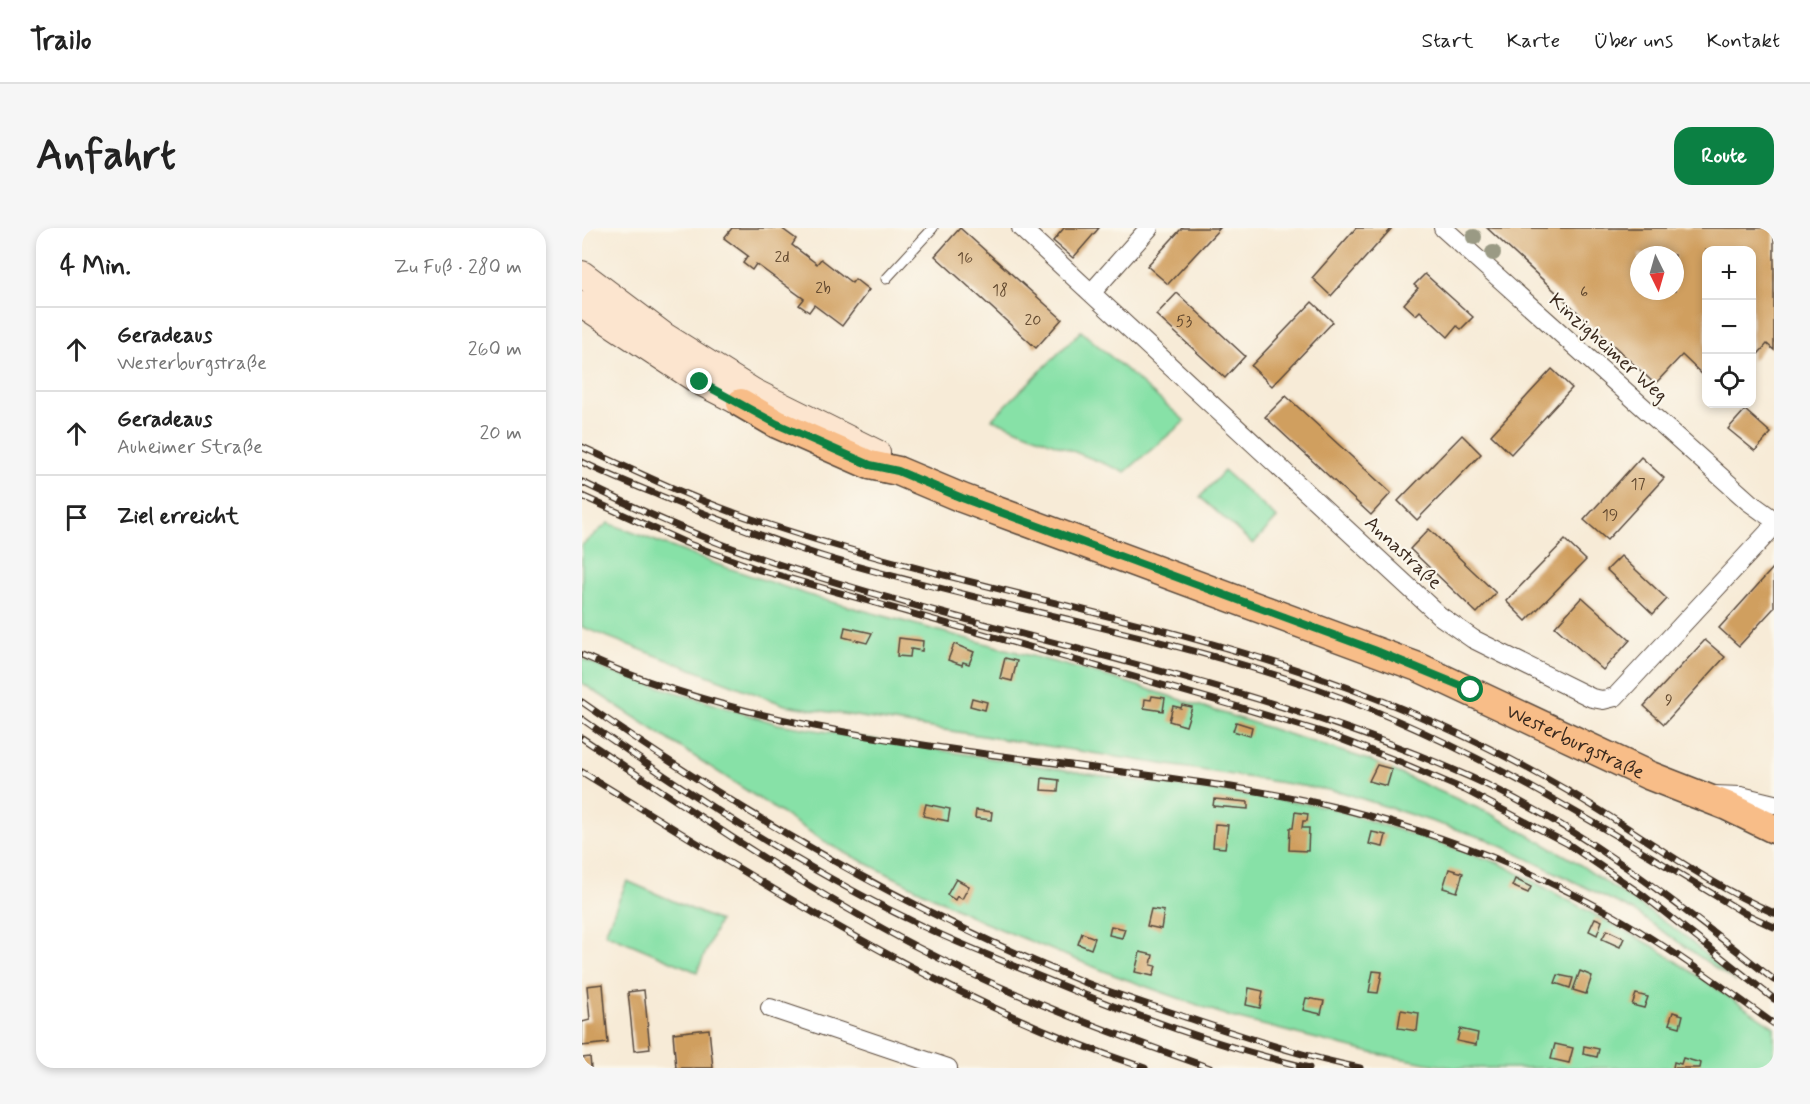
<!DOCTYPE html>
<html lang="de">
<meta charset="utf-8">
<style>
:root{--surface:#fff;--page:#f6f6f6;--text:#222;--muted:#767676;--line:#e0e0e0;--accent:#0b8043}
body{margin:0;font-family:Mynerve,sans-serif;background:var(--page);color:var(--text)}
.controls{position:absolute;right:18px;top:18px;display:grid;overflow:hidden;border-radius:12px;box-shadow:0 3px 9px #0003}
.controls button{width:54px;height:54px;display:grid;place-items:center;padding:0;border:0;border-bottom:2px solid var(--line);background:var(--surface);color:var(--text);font:30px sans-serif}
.compass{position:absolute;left:1048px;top:18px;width:54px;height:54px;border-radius:50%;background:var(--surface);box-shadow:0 3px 9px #0003;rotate:175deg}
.stop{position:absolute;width:18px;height:18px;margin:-14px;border:4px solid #0b8043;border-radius:50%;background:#fff}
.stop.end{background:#0b8043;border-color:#fff;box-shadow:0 2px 6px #0008}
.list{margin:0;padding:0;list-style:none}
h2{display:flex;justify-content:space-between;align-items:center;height:78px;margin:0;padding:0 24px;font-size:26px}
h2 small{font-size:20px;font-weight:400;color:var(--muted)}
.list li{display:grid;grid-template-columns:39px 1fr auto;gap:18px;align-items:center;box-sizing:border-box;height:84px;padding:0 24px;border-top:2px solid var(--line)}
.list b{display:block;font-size:22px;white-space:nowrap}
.list p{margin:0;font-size:20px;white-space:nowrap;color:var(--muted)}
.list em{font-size:20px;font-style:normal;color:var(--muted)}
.icon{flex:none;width:33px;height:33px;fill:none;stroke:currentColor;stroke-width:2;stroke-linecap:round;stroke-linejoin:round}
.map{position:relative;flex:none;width:1192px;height:840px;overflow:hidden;border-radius:18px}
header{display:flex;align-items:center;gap:36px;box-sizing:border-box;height:84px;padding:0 30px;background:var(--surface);border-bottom:2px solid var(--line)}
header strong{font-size:28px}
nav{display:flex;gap:33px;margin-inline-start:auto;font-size:21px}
.intro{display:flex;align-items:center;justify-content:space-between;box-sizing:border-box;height:144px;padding:0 36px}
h1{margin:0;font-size:42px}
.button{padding:15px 27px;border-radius:18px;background:var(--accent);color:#fff;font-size:21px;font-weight:700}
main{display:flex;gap:36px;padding:0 36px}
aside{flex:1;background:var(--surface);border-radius:18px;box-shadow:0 3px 9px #0003}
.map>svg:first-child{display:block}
.green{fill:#87e1a7;stroke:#618662;stroke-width:1.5}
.building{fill:#d09f5e;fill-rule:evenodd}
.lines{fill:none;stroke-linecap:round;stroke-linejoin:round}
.lane-casing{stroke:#57473a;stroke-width:11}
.street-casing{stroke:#57473a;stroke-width:20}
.secondary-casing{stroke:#57473a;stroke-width:28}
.primary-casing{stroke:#57473a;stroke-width:31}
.lane{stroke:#fff;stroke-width:9}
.street{stroke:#fff;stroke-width:18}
.secondary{stroke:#fce5cf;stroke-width:26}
.primary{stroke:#f8bd88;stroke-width:28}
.rail-casing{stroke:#3b2a1e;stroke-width:7}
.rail{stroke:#fbf7ec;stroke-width:4.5;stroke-dasharray:14;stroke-linecap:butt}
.tree{fill:#9a9a84}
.route{stroke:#0b8043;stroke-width:8}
.labels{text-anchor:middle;stroke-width:4.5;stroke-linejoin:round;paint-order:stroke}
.number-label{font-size:16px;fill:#60472e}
.street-label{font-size:20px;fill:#3b2a1e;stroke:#fbf7ec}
</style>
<header>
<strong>Trailo</strong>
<nav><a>Start</a><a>Karte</a><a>Über uns</a><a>Kontakt</a></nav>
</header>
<div class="intro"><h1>Anfahrt</h1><a class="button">Route</a></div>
<main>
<aside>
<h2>4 Min.<small>Zu Fuß · 280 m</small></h2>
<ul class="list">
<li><svg class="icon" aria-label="ahead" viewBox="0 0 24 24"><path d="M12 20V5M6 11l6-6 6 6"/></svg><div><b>Geradeaus</b><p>Westerburgstraße</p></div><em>260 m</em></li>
<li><svg class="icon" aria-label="ahead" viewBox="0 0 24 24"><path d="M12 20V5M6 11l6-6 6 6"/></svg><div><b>Geradeaus</b><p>Auheimer Straße</p></div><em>20 m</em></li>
<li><svg class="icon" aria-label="arrive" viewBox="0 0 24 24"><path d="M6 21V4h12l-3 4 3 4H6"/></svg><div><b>Ziel erreicht</b></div></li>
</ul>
</aside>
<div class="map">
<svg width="1192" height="840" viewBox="0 0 1192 840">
<rect width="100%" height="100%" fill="#fbf7ec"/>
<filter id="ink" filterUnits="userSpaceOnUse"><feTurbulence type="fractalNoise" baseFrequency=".0167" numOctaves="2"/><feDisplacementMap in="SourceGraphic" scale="12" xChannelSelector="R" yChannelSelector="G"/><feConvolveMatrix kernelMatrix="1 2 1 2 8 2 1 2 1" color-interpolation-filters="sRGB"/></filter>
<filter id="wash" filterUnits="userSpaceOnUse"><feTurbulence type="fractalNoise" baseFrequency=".008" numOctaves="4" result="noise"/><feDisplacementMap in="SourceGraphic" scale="24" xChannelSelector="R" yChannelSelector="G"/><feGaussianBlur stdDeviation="1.35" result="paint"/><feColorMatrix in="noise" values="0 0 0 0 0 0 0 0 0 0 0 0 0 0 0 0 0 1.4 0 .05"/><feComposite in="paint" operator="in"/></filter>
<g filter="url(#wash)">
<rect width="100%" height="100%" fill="#f7ebd7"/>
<!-- green -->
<g class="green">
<path d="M499,103l104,90 -60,51 -133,-53z"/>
<path d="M642,243l53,47 -24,26 -53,-47z"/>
<path d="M26,295l108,41 105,35 292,79 256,82 122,54 82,46 112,76 51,46 -104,-72 -143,-70 -148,-48 -556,-87 -203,-78v-82z"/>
<path d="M0,430l26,13 170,53 317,51 230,31 174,57 154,83 121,81v41h-320l-82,-15 -141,-36 -117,-42 -131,-53 -153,-77 -248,-162z"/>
<path d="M45,653l92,40 -22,51 -92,-39z"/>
</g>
<g id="blocks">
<!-- building -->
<g class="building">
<path d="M150,0h49l15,11 -4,6 25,19 4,-5 31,24 3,-4 14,11 -27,36 -28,-21 -5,7 -10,-7 5,-6 -48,-35 -4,6 -9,-7 5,-7 -24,-18z"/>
<path d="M378,0l102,91 -26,29 -101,-92z"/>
<path d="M482,0h35l-26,30 -20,-17z"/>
<path d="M600,0h38l-52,56 -21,-18z"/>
<path d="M774,0h36l-61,68 -19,-18z"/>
<path d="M905,0h287v122l-7,-6 -15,17v-111h-46v128l-24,-23 -27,29zM1057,27h36v36h-36z"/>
<path d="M843,46l48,43 -12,12 -4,-3 -9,11 -28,-26 -4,4 -12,-11 14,-16 -4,-3z"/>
<path d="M595,65l68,63 -20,22 -69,-63z"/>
<path d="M730,74l21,20 -61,64 -21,-20z"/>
<path d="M970,141l20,19 -61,66 -20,-19z"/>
<path d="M704,168l105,97 -20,22 -106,-98z"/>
<path d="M1163,182l26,23 -16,18 -27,-22z"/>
<path d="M880,207l19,19 -64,66 -19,-19z"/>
<path d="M1059,229l23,21 -57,62 -23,-20z"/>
<path d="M847,301l67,64 -19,20 -67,-64z"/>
<path d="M983,312l21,20 -60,61 -20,-20z"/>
<path d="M1039,328l46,43 -14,15 -46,-44z"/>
<path d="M1192,339v41l-35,38 -20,-18z"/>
<path d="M1000,369l48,43 -27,30 -48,-43z"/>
<path d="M263,399l27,6 -5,10 -24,-6z"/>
<path d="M317,410l24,3 -1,10 -11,-2 -1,8 -13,-1z"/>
<path d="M1123,412l20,17 -61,67 -20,-18z"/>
<path d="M372,416l20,8 -5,12 -6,-2 -1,3 -14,-5z"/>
<path d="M423,430l12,3 -5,20 -12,-3z"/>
<path d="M570,468l13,2 -2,13 -19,-3 1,-9 6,1z"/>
<path d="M390,470l15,4 -2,8 -15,-4z"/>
<path d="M600,477l10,2 -6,19 -17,-5 4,-15 8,2z"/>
<path d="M654,494l16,5 -2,9 -17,-5z"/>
<path d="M795,537l15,4 -5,17 -18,-5z"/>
<path d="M460,550l17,2 -1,11 -17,-1z"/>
<path d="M632,571l34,3v7l-35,-3z"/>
<path d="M344,576l24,5 -2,12 -25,-5z"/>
<path d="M394,582l16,2 -1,8 -16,-2z"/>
<path d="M713,584l13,2 -1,7h-4l-1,7h7l-1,23 -19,-1 1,-22h3z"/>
<path d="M633,596l13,1 -3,23 -12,-1z"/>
<path d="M790,604l14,3 -3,12 -14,-3z"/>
<path d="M867,641l14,4 -6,19 -14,-4z"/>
<path d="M374,651l13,7 -7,13 -5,-3 -2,4 -8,-5z"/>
<path d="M933,651l16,8 -3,6 -16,-7z"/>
<path d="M569,681l13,2 -3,18 -14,-3z"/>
<path d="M1013,690l7,3 -5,14 -8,-4z"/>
<path d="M529,698l14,3 -3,9 -13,-3z"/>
<path d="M1025,702l17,8 -4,9 -18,-8z"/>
<path d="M500,705l13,5 -4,11 -13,-5z"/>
<path d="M558,724l13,3 -2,10 5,1 -3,10 -18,-4z"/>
<path d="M791,743l9,1 -4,21 -9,-1z"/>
<path d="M998,743l12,5 -6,18 -13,-4z"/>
<path d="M976,747l15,3 -3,10 -15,-5z"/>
<path d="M21,756l5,59 -26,3v-24l8,-2 -3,-34z"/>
<path d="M667,760l14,3 -3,17 -14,-3z"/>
<path d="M62,762l6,59 -16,2 -6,-59z"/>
<path d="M1054,766l12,3 -4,11 -12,-3z"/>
<path d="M724,770l18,3 -3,13 -18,-4z"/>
<path d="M819,782l18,3 -2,18 -19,-3z"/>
<path d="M1091,784l10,3 -3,12 -11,-3z"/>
<path d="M127,801l4,39h-37l-3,-35z"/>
<path d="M878,801l18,4 -2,12 -19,-4z"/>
<path d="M973,816l18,4 -4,15 -18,-4z"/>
<path d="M1002,818l15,3 -2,8 -14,-3z"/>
<path d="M8,829l1,11h-9v-10z"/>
<path d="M1101,830l18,5 -1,5h-27l1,-6 7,2z"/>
</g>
</g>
</g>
<g filter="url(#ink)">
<use href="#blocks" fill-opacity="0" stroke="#57473a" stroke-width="1.5"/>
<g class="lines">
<defs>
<path id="lane" d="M304,51l47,-51"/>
<g id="street">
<path d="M439,0l419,388 33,23 119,59 11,2 12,-3 159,-171"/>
<path d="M861,0l306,274 25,18"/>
<path d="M510,64l57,-64"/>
<path d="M1132,567l27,1 33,8"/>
<path d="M188,780l178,60"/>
</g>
<g id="secondary">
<path d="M0,46l81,61 91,57 123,61"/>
<path d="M0,76l118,78 41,21"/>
</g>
<g id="primary">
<path id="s1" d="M159,175l36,21 93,41 28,6 64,27 456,169 230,108 79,31 47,23"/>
</g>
</defs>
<!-- lane casing -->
<use href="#lane" class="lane-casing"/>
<!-- street casing -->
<use href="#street" class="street-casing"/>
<!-- secondary casing -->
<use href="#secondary" class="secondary-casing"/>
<!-- primary casing -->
<use href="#primary" class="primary-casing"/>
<!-- lane -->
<use href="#lane" class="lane"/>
<!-- street -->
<use href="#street" class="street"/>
<!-- secondary -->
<use href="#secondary" class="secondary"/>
<!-- primary -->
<use href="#primary" class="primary"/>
<defs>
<g id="rail">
<path d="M0,219c59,27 117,55 179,75 192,65 395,95 585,165 77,28 152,63 222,104 69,40 133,90 206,122"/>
<path d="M0,234c26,13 54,24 81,35 54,22 109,44 165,61 155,46 316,73 469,124 161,53 303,144 447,231l30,14"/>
<path d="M0,254c59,29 118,56 181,77 233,79 481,117 707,218 114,51 207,126 304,203"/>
<path d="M0,268l104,47 74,27 472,135 93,28 70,27 70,30 103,54 76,52 130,103"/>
<path d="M0,427c176,78 369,93 557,119 67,9 135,18 200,34 82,21 163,49 238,88 70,35 134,82 197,128"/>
<path d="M0,474c156,109 320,206 497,278 33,14 69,24 103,36 58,19 118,40 178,52"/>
<path d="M0,491c104,73 210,143 324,199 44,23 91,40 137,60 86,36 175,68 266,90"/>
<path d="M0,510c110,73 218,148 335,209 94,49 194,86 293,121"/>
<path d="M0,544c180,110 361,230 563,296"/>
</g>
</defs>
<!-- rail casing -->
<use href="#rail" class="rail-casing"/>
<!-- rail -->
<use href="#rail" class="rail"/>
</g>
<!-- trees -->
<g class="tree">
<circle cx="892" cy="9" r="8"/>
<circle cx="911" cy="25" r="8"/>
</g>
</g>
<g class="lines" filter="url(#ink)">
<!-- route -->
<path class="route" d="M118,154l77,42 93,41 28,6 64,27 412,152 97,40"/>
</g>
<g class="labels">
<!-- number labels -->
<g class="number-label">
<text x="200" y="34">2d</text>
<text x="383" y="35">16</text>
<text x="241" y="65">2b</text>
<text x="418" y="67">18</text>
<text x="1002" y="69">6</text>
<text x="451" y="97">20</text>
<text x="602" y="98">53</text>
<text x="1056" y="261">17</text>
<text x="1028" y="292">19</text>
<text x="1087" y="477">9</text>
</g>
<!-- street labels -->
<g class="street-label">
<text transform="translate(1027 119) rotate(42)" y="7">Kinzigheimer Weg</text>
<text transform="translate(822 324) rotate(43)" y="7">Annastraße</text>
<text dy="7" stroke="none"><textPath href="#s1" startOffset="902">Westerburgstraße</textPath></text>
</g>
</g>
</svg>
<div class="controls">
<button>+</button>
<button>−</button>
<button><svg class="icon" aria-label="locate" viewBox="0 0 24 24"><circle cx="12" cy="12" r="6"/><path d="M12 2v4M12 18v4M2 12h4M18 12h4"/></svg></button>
</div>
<svg class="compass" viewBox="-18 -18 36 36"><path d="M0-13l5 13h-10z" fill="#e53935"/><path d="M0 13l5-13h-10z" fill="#767676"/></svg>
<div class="stop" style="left:889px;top:462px"></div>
<div class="stop end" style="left:118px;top:154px"></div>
</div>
</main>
